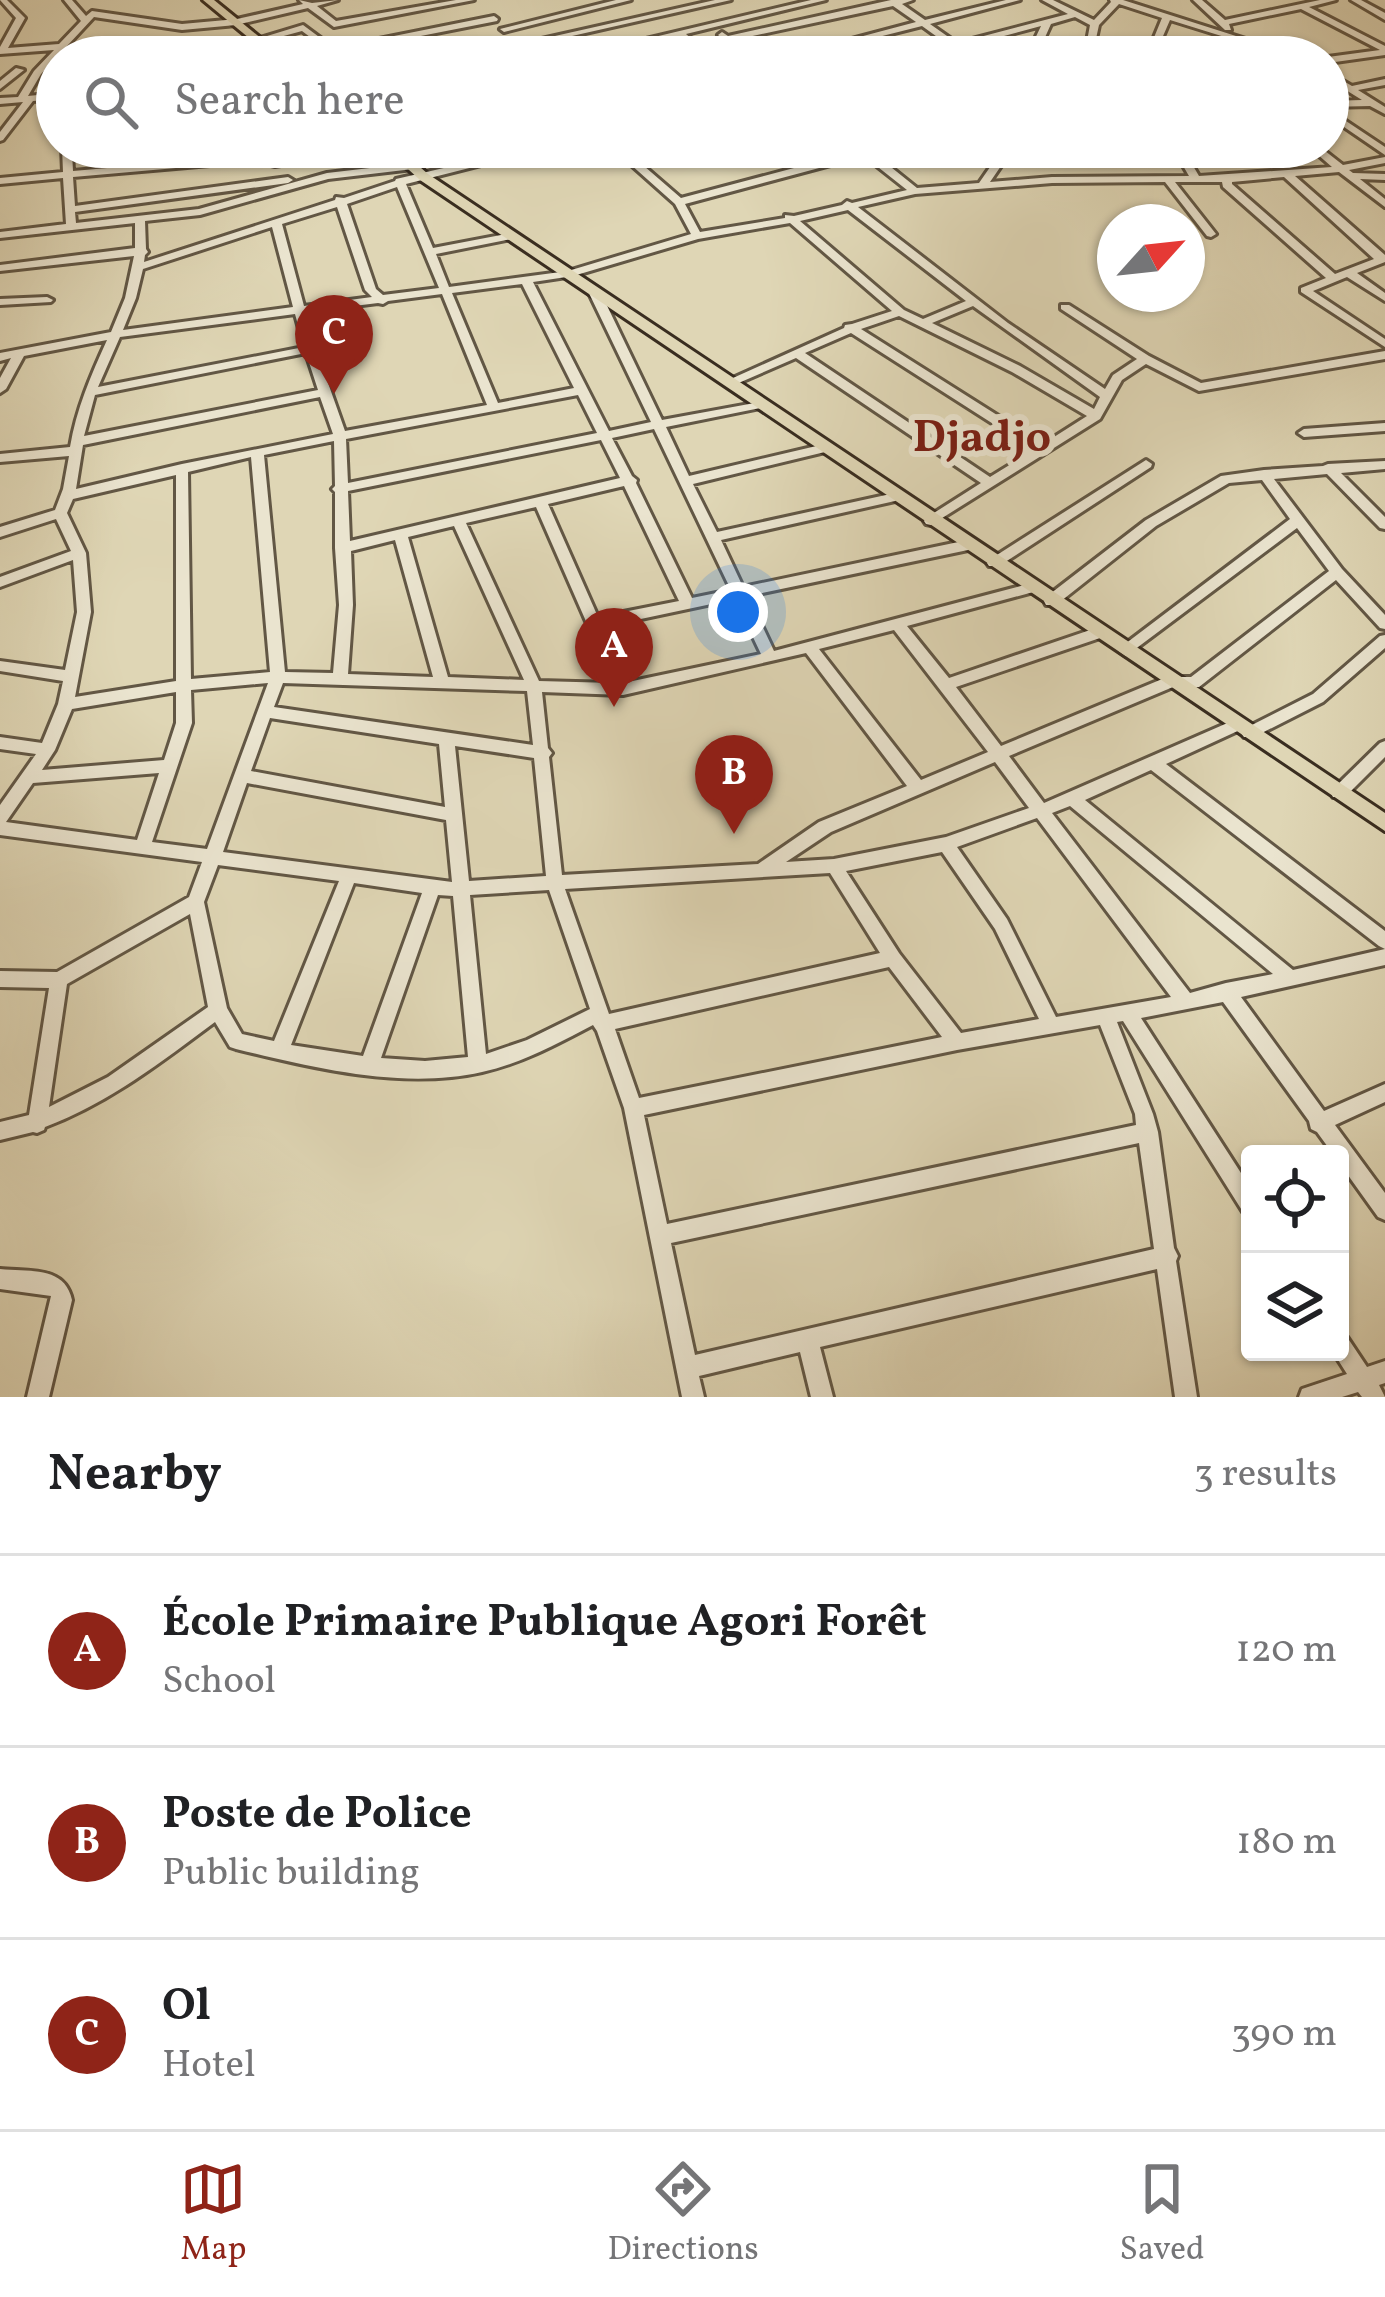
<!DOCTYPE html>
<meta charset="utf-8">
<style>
:root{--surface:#fff;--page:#f2f2f2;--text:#202124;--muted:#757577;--line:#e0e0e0;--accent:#8f2418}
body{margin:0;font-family:Vollkorn,serif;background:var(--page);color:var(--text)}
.controls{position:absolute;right:36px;bottom:36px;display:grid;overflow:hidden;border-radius:12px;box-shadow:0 3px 9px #0004}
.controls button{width:108px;height:108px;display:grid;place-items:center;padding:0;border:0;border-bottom:3px solid var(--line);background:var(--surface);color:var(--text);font:60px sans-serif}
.compass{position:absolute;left:1097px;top:204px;width:108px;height:108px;border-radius:50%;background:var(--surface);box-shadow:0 3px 9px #0004;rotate:63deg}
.you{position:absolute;left:738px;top:612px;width:42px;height:42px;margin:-30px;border:9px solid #fff;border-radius:50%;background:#1a73e8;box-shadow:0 0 0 18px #1a73e833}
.badge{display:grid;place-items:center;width:78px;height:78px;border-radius:50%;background:var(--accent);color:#fff;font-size:39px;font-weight:700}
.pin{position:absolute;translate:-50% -99px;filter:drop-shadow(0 3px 6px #0008)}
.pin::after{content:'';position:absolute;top:63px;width:42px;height:36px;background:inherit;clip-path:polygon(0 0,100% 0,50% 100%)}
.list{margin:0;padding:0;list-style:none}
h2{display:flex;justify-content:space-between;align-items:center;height:156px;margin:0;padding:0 48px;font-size:51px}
h2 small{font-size:39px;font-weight:400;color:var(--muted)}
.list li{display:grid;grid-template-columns:78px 1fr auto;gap:36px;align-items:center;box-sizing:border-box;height:192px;padding:0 48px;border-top:3px solid var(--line)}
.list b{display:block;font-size:45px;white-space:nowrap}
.list p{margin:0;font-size:39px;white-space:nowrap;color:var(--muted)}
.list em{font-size:39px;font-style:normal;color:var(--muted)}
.icon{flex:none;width:66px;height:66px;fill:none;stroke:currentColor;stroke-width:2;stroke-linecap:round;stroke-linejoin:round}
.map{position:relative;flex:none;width:1385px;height:1397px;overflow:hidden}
.search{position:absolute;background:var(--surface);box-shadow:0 3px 9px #0004;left:36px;right:36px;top:36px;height:132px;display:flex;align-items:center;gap:30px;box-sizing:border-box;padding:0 42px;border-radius:66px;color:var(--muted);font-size:45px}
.sheet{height:732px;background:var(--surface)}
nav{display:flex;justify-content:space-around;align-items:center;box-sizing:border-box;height:168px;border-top:3px solid var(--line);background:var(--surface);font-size:33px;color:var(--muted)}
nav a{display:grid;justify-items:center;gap:6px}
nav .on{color:var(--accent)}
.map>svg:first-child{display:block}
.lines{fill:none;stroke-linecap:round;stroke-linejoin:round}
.minor-casing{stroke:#625745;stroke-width:6}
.major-casing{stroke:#392d20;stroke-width:6}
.minor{fill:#eae4cf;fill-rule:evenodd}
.major{fill:#dfd6b5;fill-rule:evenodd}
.labels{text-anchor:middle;stroke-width:12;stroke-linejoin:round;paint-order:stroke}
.neighbourhood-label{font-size:45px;font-weight:bold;fill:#7a1f14;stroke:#eae4cf}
</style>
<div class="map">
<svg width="1385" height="1397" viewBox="0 0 1385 1397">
<rect width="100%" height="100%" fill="#dfd6b5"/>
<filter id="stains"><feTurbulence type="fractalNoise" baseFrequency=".00167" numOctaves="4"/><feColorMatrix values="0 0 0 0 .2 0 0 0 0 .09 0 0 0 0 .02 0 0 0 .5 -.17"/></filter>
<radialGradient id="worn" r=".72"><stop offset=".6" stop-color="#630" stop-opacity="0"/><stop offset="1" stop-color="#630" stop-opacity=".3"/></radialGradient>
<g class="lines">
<defs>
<g id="minor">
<path d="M0,0h7l18,18 -17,30 51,-4 22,-23 -17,-21h8l14,16 6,-5 90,13 55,-5 66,-15 -4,-4 13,3 26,-3 -21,6 19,15 120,-21h18l-140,27 -26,-19 -72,17 -54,5 -88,-13 -53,57 -13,22 29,-3v6l-24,2 -30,39 -3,1v-9l23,-30 -23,2v-6l18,-1 16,-26 20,-21 -54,4v-7l16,-29z"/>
<path d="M616,0h15l-127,32 -4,-3z"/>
<path d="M715,0h16l-212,48 -4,-3z"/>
<path d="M811,0h15l-140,34 26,23h-9l-25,-21 -92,21h-16z"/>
<path d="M891,0h22l-11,4 23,16 81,-20h14l-90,24 27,19 111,-29 -26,-14h11l41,20 17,-18 -1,-2h13l179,57h-13l-119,-37 -16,37h-8l16,-39 -43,-14 -20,21 -7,32h-8l6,-32 -15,-8 -24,7c-8,18 -13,33 -35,33l16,-12 9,-19 -78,21 12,10h-10l-43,-31 -123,31h-15l132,-35 -23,-16 -159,34 19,17h-9l-26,-22 4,-3 6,4z"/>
<path d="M1193,0h9l23,20 95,-20h16l-27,7 76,39v9l-57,8v-6l52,-7 -79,-41 -72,15 2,6h-6z"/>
<path d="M1351,0h10l24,13v7z"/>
<path d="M494,16l4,3 -1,2 -183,36h-18l30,-8 -24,-18 -44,12 -4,-3 49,-15 31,23z"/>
<path d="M266,43l4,3 -1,2 -74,9h-27l4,-3z"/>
<path d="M16,68l8,2 -24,19v-8z"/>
<path d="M1328,72l24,14 33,-7v6l-27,5 27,17v7l-15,-8 -42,1v-6l34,-1 -34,-21z"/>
<path d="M1328,109l57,38v8l-57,-39z"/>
<path d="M62,147h36l-26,5 1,19 183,-16 19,5 76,-13h22l-5,3 -93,16 -19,-5 -183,16 2,29 213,-29 5,3 -5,3 -213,29 1,11 123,-14 128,-36 86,-10 5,3 -5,3 -85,10 -128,36 -55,6 1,28 2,3 -3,3 -1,7 191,-62 1,-3 8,1 51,-17 1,-2 139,-32h17l-146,37 27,64 78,-15 5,3 -5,3 -75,15 13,33 119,-16 123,-37 -16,-30 -64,-57h11l59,51 177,-47v-4h8l51,41 62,-5 25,-36h10l-24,35 62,-5 137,-1 -17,-29h10l17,29 133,-9 -23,-20h11l23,18 42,-8v6l-36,7 4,3 32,1v6l-25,-1 25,20v8l-46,-35 -44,4 90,79v7l-28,11 28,20v8l-38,-24 -34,14 72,48v8l-84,-55v-4l25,-10 -103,-91 -1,-5h-47l41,52 -5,3 -4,-1 -42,-54 -113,1 -137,11 -57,13 150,116 97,66 8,-14 24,-16 -76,-50v-4h8l80,51 52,27 184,-32v8l-186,32 -53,-27 -24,16 -22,39 -169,106 -5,-1 -2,-3 2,-3 55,-35 -185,-125 -62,27h-8l-2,-3 120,-54 1,-3 7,-1 40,-13 -102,-88 -92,16 -125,37 -40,6 76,149 42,-9 -64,-133 6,-3 6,3 63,131 103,-19v6l-99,20 23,49 136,-32 4,1v6l-136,33 24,48 178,-39 7,4 -7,4 -174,39 22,47 225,-47 7,5 -7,5 -220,46 26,55 258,-68 5,2 2,3 -2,3 -130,35 42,52 144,-49h10l2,4 -2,4 -147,50 45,59 166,-69h24l138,-106 -32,-43 -171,128 -7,-5 2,-4 169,-128 -28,-39 -33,3 -73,43 -100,79h-10l-2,-4 2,-4 100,-77 75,-44 43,-6 59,-4 5,-2 57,-3v8l-44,4 44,44v12l-5,-1 -53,-54 -53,5 68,90 43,46v14l-5,-1 -44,-48 -137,107h-26l-164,69 35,47 188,-82h10l3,4 -3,4 -76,35 219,167v18l-6,-3 -228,-176 -66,30 208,170 92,-21v16l-144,32 83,114 61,-27v18l-50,23 50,68v27l-7,-3 -38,-53v-10h-7l-16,-22 -6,-3 -2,-8 -86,-119 -82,16 109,169v28l-7,-3 -120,-191 -6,1 36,92 5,18 16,116 4,8 -2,5 21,136h-22l-18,-128 -337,78 13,50h-22l-11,-45 -101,24 5,21h-22l-58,-289 -27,-77 -4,-6c-36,19 -71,38 -111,47 -79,18 -168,-4 -246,-23l-6,-2 -15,-25c-54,40 -106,81 -170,105l-1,3 -7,3 -4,-1 -33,8v-18l29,-7 20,-127 -49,-1v-16l57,1 132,-75 13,-35 -202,-27v-30l36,-51 -36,-5v-12l42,6 16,-39 5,-23 -63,-10v-10l65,9 12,-58 -4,-52 -73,27v-10l71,-26 -15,-32 -56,18v-10l55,-17 8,-21 6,-33 -69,6v-8l70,-7c6,-37 21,-72 37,-107l-83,16 -18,33 -6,4v-15l11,-20 -11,3v-8l111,-21 14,-34 9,-42 -134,15v-6l135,-17v-25l-135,15v-6l66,-8 -3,-46 -63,6v-6l63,-6zM864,156l43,34 -55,13 -5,-2 -5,4 -48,11 -9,-1v3l-85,14 -15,-28zM1284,177l90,82 -39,15 -103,-90v-2zM397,187l42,101 -56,7 -7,-6 -29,-85zM337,207l28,83 7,7 -68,9 -22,-82zM848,210l118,91 -43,18 -19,-9 -104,-89zM272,227l21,80 -170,23 13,-32 7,-29zM522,284l52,104 -76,15 -46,-110zM442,294l45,111 -142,26 -29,-82 -10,-37 72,-9 5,1 5,-3zM973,306l127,91 -6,12 -74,-43 -88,-43zM295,314l9,33 -206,40 22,-50zM899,316l113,56 75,44 -44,28 -182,-115zM851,333l183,117 -44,27 -185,-124zM306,353l12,37 -234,46 11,-41zM578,395l19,38 -249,50 -2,-44zM320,397l13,37 -151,30 -106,25 7,-44zM654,429l77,161 -39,8 -56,-115 1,-3 -5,-4 -20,-38zM601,440l19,38 -270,63 -2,-50zM334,441l1,45 -3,3 3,3v56l4,57 -6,68 -48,-1 -21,-217zM251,457l19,215 -79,7 -3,-207zM176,475v206l-101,16 16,-85 -5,-59 -19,-40 6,-14zM624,486l55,115 -81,16 -50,-113zM536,507l77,176 -74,-2 -73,-158zM454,526l70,154 -76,-3 -40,-140zM395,540l38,137 -85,-3 5,-69 -2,-54zM735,599l26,55 -133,28 -25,-55zM894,630l94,122 -67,28 -102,-131zM806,653l101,133 -88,36 -61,42 -196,11 -13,-118 3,-4 -4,-5 -6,-56 81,3zM268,683l-61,166 -55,-7 40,-119 -1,-33zM283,683l244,8 6,54 -259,-38zM176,692v31l-12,37 -122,10 13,-20 17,-41zM270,718l169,26 6,63 -194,-36zM455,746l79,12 12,118 -77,5zM995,762l34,46 -83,29 -112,22 -48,3 45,-30zM159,773l-22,67 -131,-18 27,-39zM247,783l199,37 6,62 -229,-30zM1070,806l203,168 -47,9 -36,10 -138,-180zM1037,818l134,179 -115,20 -49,-98 -50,-72zM942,852l53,77 44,90 -78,14 -62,-80 -53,-82zM218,865l121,16 -65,160 -32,-7 -15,-26 -23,-106zM830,873l50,80 -271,61 -44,-125zM354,883l68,10 -59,163 -72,-11zM549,890l41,119 -63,31 -41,14 -16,-159zM438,895l15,1 15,161 -43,4 -44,-3zM190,914l18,93 -100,70 -59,30 18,-123zM889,967l53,70 -303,61 -24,-69zM1100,1025l35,89 1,11 -469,99 -23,-109 313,-65zM1139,1143l15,106 -459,106 -24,-112z"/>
<path d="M424,147h16l-39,13 -5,-3z"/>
<path d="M47,297l6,3 -2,2 -51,3v-6z"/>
<path d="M1385,423v8l-81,6 -6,-4 6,-4z"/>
<path d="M1146,460l6,4 -1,3 -152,99h-10l-2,-3 2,-3z"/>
<path d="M1385,635v13l-62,54 -69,35h-10l-3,-4 3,-4 69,-35 67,-58z"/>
<path d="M1385,741v16l-40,40h-12l-2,-4 2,-4 47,-46z"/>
<path d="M0,1269c30,3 65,-3 72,31l-23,97h-22l24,-101 -51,-7z"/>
<path d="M1340,1333l7,4 20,30 18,-6v22l-6,2 6,12h-23l-4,-5 -16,5h-43l3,-8 45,-15 -14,-22h7z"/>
</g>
<g id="major">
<path d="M203,0h11l70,57h-12z"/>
<path d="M384,147h13l31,27 957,639v18l-965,-651z"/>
</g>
</defs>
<!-- minor casing -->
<use href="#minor" class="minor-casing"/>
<!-- major casing -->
<use href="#major" class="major-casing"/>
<!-- minor -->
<use href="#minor" class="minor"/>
<!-- major -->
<use href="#major" class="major"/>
</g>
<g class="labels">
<!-- neighbourhood labels -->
<g class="neighbourhood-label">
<text x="982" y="451">Djadjo</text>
</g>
</g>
<rect width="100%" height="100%" filter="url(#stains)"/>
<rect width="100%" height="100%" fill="url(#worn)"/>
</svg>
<div class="controls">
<button><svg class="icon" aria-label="locate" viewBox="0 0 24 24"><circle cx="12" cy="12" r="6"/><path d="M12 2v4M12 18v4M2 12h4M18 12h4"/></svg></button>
<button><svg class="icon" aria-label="layers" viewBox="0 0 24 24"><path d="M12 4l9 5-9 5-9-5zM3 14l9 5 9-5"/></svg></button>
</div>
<svg class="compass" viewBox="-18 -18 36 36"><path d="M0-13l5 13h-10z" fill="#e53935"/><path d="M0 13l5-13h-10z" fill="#757577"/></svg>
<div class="you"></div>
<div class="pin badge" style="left:614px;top:707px">A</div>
<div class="pin badge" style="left:734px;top:834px">B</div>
<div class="pin badge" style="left:334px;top:394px">C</div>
<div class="search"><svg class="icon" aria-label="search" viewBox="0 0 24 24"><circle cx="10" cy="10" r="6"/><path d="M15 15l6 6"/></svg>Search here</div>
</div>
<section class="sheet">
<h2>Nearby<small>3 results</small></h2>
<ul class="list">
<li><span class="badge">A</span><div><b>École Primaire Publique Agori Forêt</b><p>School</p></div><em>120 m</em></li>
<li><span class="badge">B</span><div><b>Poste de Police</b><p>Public building</p></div><em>180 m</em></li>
<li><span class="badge">C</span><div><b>Ol</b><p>Hotel</p></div><em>390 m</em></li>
</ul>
</section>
<nav>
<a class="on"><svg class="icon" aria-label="map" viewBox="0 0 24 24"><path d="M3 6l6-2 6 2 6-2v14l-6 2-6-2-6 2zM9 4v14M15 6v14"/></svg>Map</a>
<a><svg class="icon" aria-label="directions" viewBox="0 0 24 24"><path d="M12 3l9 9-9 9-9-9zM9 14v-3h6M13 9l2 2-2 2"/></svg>Directions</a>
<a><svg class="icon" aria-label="saved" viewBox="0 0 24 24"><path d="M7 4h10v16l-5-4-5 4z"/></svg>Saved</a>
</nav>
